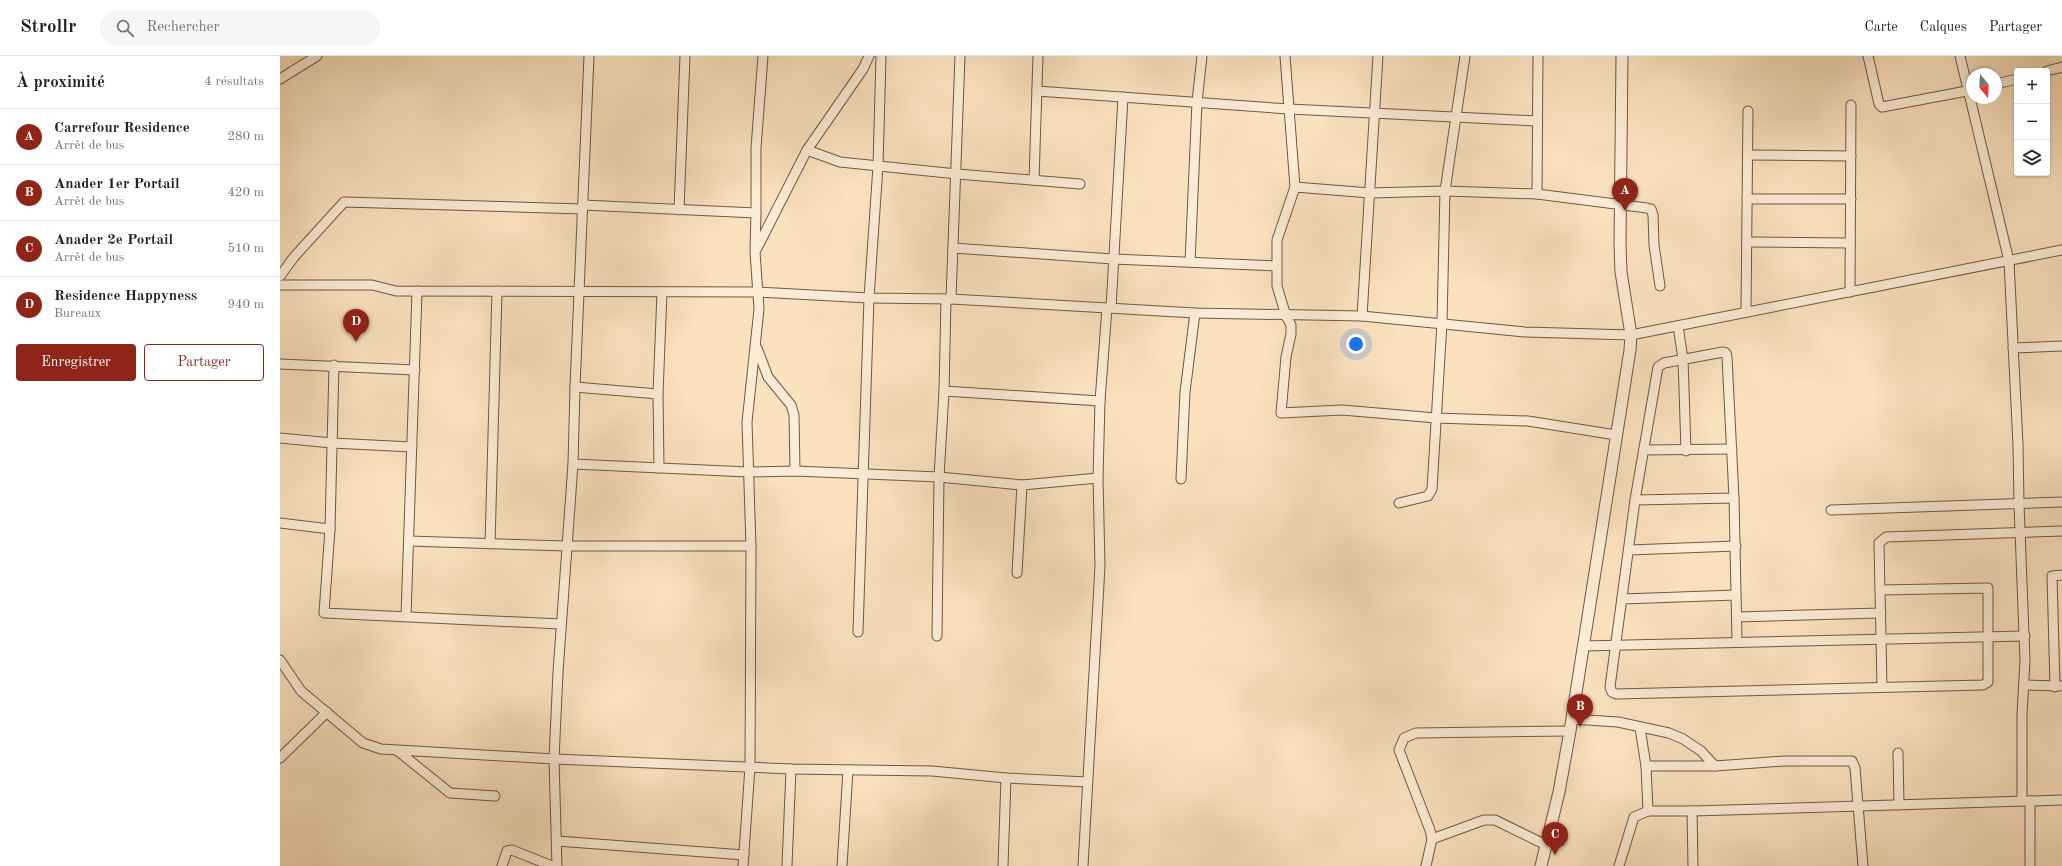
<!DOCTYPE html>
<html lang="fr">
<meta charset="utf-8">
<style>
:root{--surface:#fff;--page:#f6f6f6;--text:#222;--muted:#767676;--line:#e0e0e0;--accent:#8f2418}
body{margin:0;font-family:"Old Standard TT",serif;background:var(--page);color:var(--text)}
.controls{position:absolute;right:12px;top:12px;display:grid;overflow:hidden;border-radius:4px;box-shadow:0 1px 3px #0004}
.controls button{width:36px;height:36px;display:grid;place-items:center;padding:0;border:0;border-bottom:1px solid var(--line);background:var(--surface);color:var(--text);font:20px sans-serif}
.compass{position:absolute;left:1686px;top:12px;width:36px;height:36px;border-radius:50%;background:var(--surface);box-shadow:0 1px 3px #0004;rotate:162deg}
.you{position:absolute;left:1076px;top:288px;width:14px;height:14px;margin:-10px;border:3px solid #fff;border-radius:50%;background:#1a73e8;box-shadow:0 0 0 6px #1a73e833}
.badge{display:grid;place-items:center;width:26px;height:26px;border-radius:50%;background:var(--accent);color:#fff;font-size:13px;font-weight:700}
.pin{position:absolute;translate:-50% -33px;filter:drop-shadow(0 1px 2px #0008)}
.pin::after{content:'';position:absolute;top:21px;width:14px;height:12px;background:inherit;clip-path:polygon(0 0,100% 0,50% 100%)}
.list{margin:0;padding:0;list-style:none}
h2{display:flex;justify-content:space-between;align-items:center;height:52px;margin:0;padding:0 16px;font-size:17px}
h2 small{font-size:13px;font-weight:400;color:var(--muted)}
.list li{display:grid;grid-template-columns:26px 1fr auto;gap:12px;align-items:center;box-sizing:border-box;height:56px;padding:0 16px;border-top:1px solid var(--line)}
.list b{display:block;font-size:15px;white-space:nowrap}
.list p{margin:0;font-size:13px;white-space:nowrap;color:var(--muted)}
.list em{font-size:13px;font-style:normal;color:var(--muted)}
.actions{display:flex;gap:8px;padding:12px 16px}
.actions a{flex:1;padding:9px 0;border:1px solid var(--accent);border-radius:4px;text-align:center;font-size:14px;color:var(--accent)}
.actions .main{background:var(--accent);color:#fff}
.icon{flex:none;width:22px;height:22px;fill:none;stroke:currentColor;stroke-width:2;stroke-linecap:round;stroke-linejoin:round}
.map{position:relative;flex:none;width:1782px;height:810px;overflow:hidden}
header{display:flex;align-items:center;gap:24px;box-sizing:border-box;height:56px;padding:0 20px;background:var(--surface);border-bottom:1px solid var(--line)}
header strong{font-size:19px}
nav{display:flex;gap:22px;margin-inline-start:auto;font-size:14px}
.search{width:280px;height:36px;background:var(--page);display:flex;align-items:center;gap:10px;box-sizing:border-box;padding:0 14px;border-radius:22px;color:var(--muted);font-size:15px}
main{display:flex}
aside{flex:1;background:var(--surface)}
.map>svg:first-child{display:block}
.lines{fill:none;stroke-linecap:round;stroke-linejoin:round}
.minor-casing{stroke:#6c5946;stroke-width:11}
.tertiary-casing{stroke:#6c5946;stroke-width:13}
.minor{stroke:#fcecd5;stroke-width:9}
.tertiary{stroke:#fcecd5;stroke-width:11}
</style>
<header>
<strong>Strollr</strong>
<div class="search"><svg class="icon" aria-label="search" viewBox="0 0 24 24"><circle cx="10" cy="10" r="6"/><path d="M15 15l6 6"/></svg>Rechercher</div>
<nav><a>Carte</a><a>Calques</a><a>Partager</a></nav>
</header>
<main>
<aside>
<h2>À proximité<small>4 résultats</small></h2>
<ul class="list">
<li><span class="badge">A</span><div><b>Carrefour Residence</b><p>Arrêt de bus</p></div><em>280 m</em></li>
<li><span class="badge">B</span><div><b>Anader 1er Portail</b><p>Arrêt de bus</p></div><em>420 m</em></li>
<li><span class="badge">C</span><div><b>Anader 2e Portail</b><p>Arrêt de bus</p></div><em>510 m</em></li>
<li><span class="badge">D</span><div><b>Residence Happyness</b><p>Bureaux</p></div><em>940 m</em></li>
</ul>
<div class="actions"><a class="main">Enregistrer</a><a>Partager</a></div>
</aside>
<div class="map">
<svg width="1782" height="810" viewBox="0 0 1782 810">
<rect width="100%" height="100%" fill="#fbe2bf"/>
<filter id="stains"><feTurbulence type="fractalNoise" baseFrequency=".005" numOctaves="4"/><feColorMatrix values="0 0 0 0 .2 0 0 0 0 .09 0 0 0 0 .02 0 0 0 .5 -.17"/></filter>
<radialGradient id="worn" r=".72"><stop offset=".6" stop-color="#630" stop-opacity="0"/><stop offset="1" stop-color="#630" stop-opacity=".3"/></radialGradient>
<g class="lines">
<defs>
<g id="minor">
<path d="M1005,0l10,131 -18,53v46l9,30 5,9v9l-5,23 -5,56 61,-3 94,8 92,3 88,14"/>
<path d="M1588,0l11,48 3,3 90,-17"/>
<path d="M1680,0l49,205 9,184 1,59 6,157 -3,53v87"/>
<path d="M1767,15l15,-4"/>
<path d="M0,23l37,-23"/>
<path d="M1716,28l21,-5"/>
<path d="M757,35l252,18 248,12"/>
<path d="M527,94l33,12 117,12 123,10"/>
<path d="M1468,99l103,1"/>
<path d="M754,124l4,-124"/>
<path d="M1015,131l75,6 75,-2 92,3 110,14 4,1 2,6 1,30 6,41"/>
<path d="M1257,138l1,-138"/>
<path d="M1467,143h104"/>
<path d="M303,149l173,8 -1,36"/>
<path d="M399,154l6,-154"/>
<path d="M476,157v-65l7,-92"/>
<path d="M1467,186l103,1"/>
<path d="M673,192l160,11 163,7"/>
<path d="M910,206l7,-160 5,-46"/>
<path d="M0,220l14,-19 50,-55 239,7"/>
<path d="M0,229h92l24,6 362,1 111,6 82,1 244,14 167,3 163,16 106,3 431,-85"/>
<path d="M1570,236l1,-187"/>
<path d="M671,243l9,-243"/>
<path d="M831,252l12,-211"/>
<path d="M1466,256l2,-201"/>
<path d="M1082,260l16,-260"/>
<path d="M1398,270l5,33 3,92"/>
<path d="M477,292l11,29 23,28 3,10 1,56"/>
<path d="M1733,292l49,-2"/>
<path d="M0,308l135,6"/>
<path d="M54,309l-4,164 -6,84 237,11"/>
<path d="M295,331l83,7 1,74"/>
<path d="M664,335l156,10"/>
<path d="M378,338l4,-102"/>
<path d="M0,382l52,5 80,4"/>
<path d="M1364,394l88,-1"/>
<path d="M293,408l175,8 47,-1 144,6 83,8 76,-7"/>
<path d="M901,423l4,-87 10,-79"/>
<path d="M1355,444l99,-2"/>
<path d="M1119,447l29,-7 4,-7 10,-166 3,-132 20,-135"/>
<path d="M1551,454l231,-8"/>
<path d="M0,467l50,6"/>
<path d="M129,485l158,5h184"/>
<path d="M210,488l7,-253"/>
<path d="M1349,494l107,-4"/>
<path d="M737,517l5,-88"/>
<path d="M1342,543l114,-4"/>
<path d="M126,560l11,-325"/>
<path d="M1457,561l144,-4"/>
<path d="M578,576l11,-334 9,-132 3,-110"/>
<path d="M657,580l2,-159 5,-86 2,-91"/>
<path d="M1457,585l-3,-143 -7,-141 -1,-4 -3,-1 -59,11 -6,4 -23,133 -25,187 2,5 4,2 367,-9 5,-3v-94l-108,2"/>
<path d="M1304,590l441,-10"/>
<path d="M0,604l21,31 62,52 18,6 173,10 237,10 141,2 74,7 81,4"/>
<path d="M1744,629l38,1"/>
<path d="M1602,630l-3,-143 7,-6 176,-6"/>
<path d="M1775,631l-3,-111 10,-1"/>
<path d="M1292,663l46,3 51,11 14,6 18,12 14,15"/>
<path d="M1360,672l6,38 2,45"/>
<path d="M118,695l52,42 45,3"/>
<path d="M1618,697l1,52"/>
<path d="M0,702l47,-46"/>
<path d="M1366,710h69l69,-5h68l3,7 8,98"/>
<path d="M1750,745v65"/>
<path d="M1412,755l1,55"/>
<path d="M1152,783l52,-19h11l51,25"/>
<path d="M277,785l187,14"/>
<path d="M507,809l4,-96"/>
<path d="M222,810l5,-15 5,-1 40,16"/>
<path d="M277,810l-3,-107 4,-87 15,-208 2,-77 14,-331"/>
<path d="M463,810l7,-99 1,-221 -4,-124 12,-113 -4,-57 52,-102 56,-81 6,-13"/>
<path d="M562,810l6,-96"/>
<path d="M723,810l3,-88"/>
<path d="M803,810l17,-300 -2,-88 2,-77 7,-93"/>
<path d="M1146,810l6,-27 -2,-9 -31,-80 5,-12 12,-5 154,-2"/>
<path d="M1339,810l15,-49 14,-6h44l370,-11"/>
</g>
<path id="tertiary" d="M1261,810l18,-74 11,-61 60,-381 1,-15 -10,-63 -1,-28 2,-188"/>
</defs>
<!-- minor casing -->
<use href="#minor" class="minor-casing"/>
<!-- tertiary casing -->
<use href="#tertiary" class="tertiary-casing"/>
<!-- minor -->
<use href="#minor" class="minor"/>
<!-- tertiary -->
<use href="#tertiary" class="tertiary"/>
</g>
<rect width="100%" height="100%" filter="url(#stains)"/>
<rect width="100%" height="100%" fill="url(#worn)"/>
</svg>
<div class="controls">
<button>+</button>
<button>−</button>
<button><svg class="icon" aria-label="layers" viewBox="0 0 24 24"><path d="M12 4l9 5-9 5-9-5zM3 14l9 5 9-5"/></svg></button>
</div>
<svg class="compass" viewBox="-18 -18 36 36"><path d="M0-13l5 13h-10z" fill="#e53935"/><path d="M0 13l5-13h-10z" fill="#767676"/></svg>
<div class="you"></div>
<div class="pin badge" style="left:1345px;top:155px">A</div>
<div class="pin badge" style="left:1300px;top:671px">B</div>
<div class="pin badge" style="left:1275px;top:799px">C</div>
<div class="pin badge" style="left:76px;top:286px">D</div>
</div>
</main>
